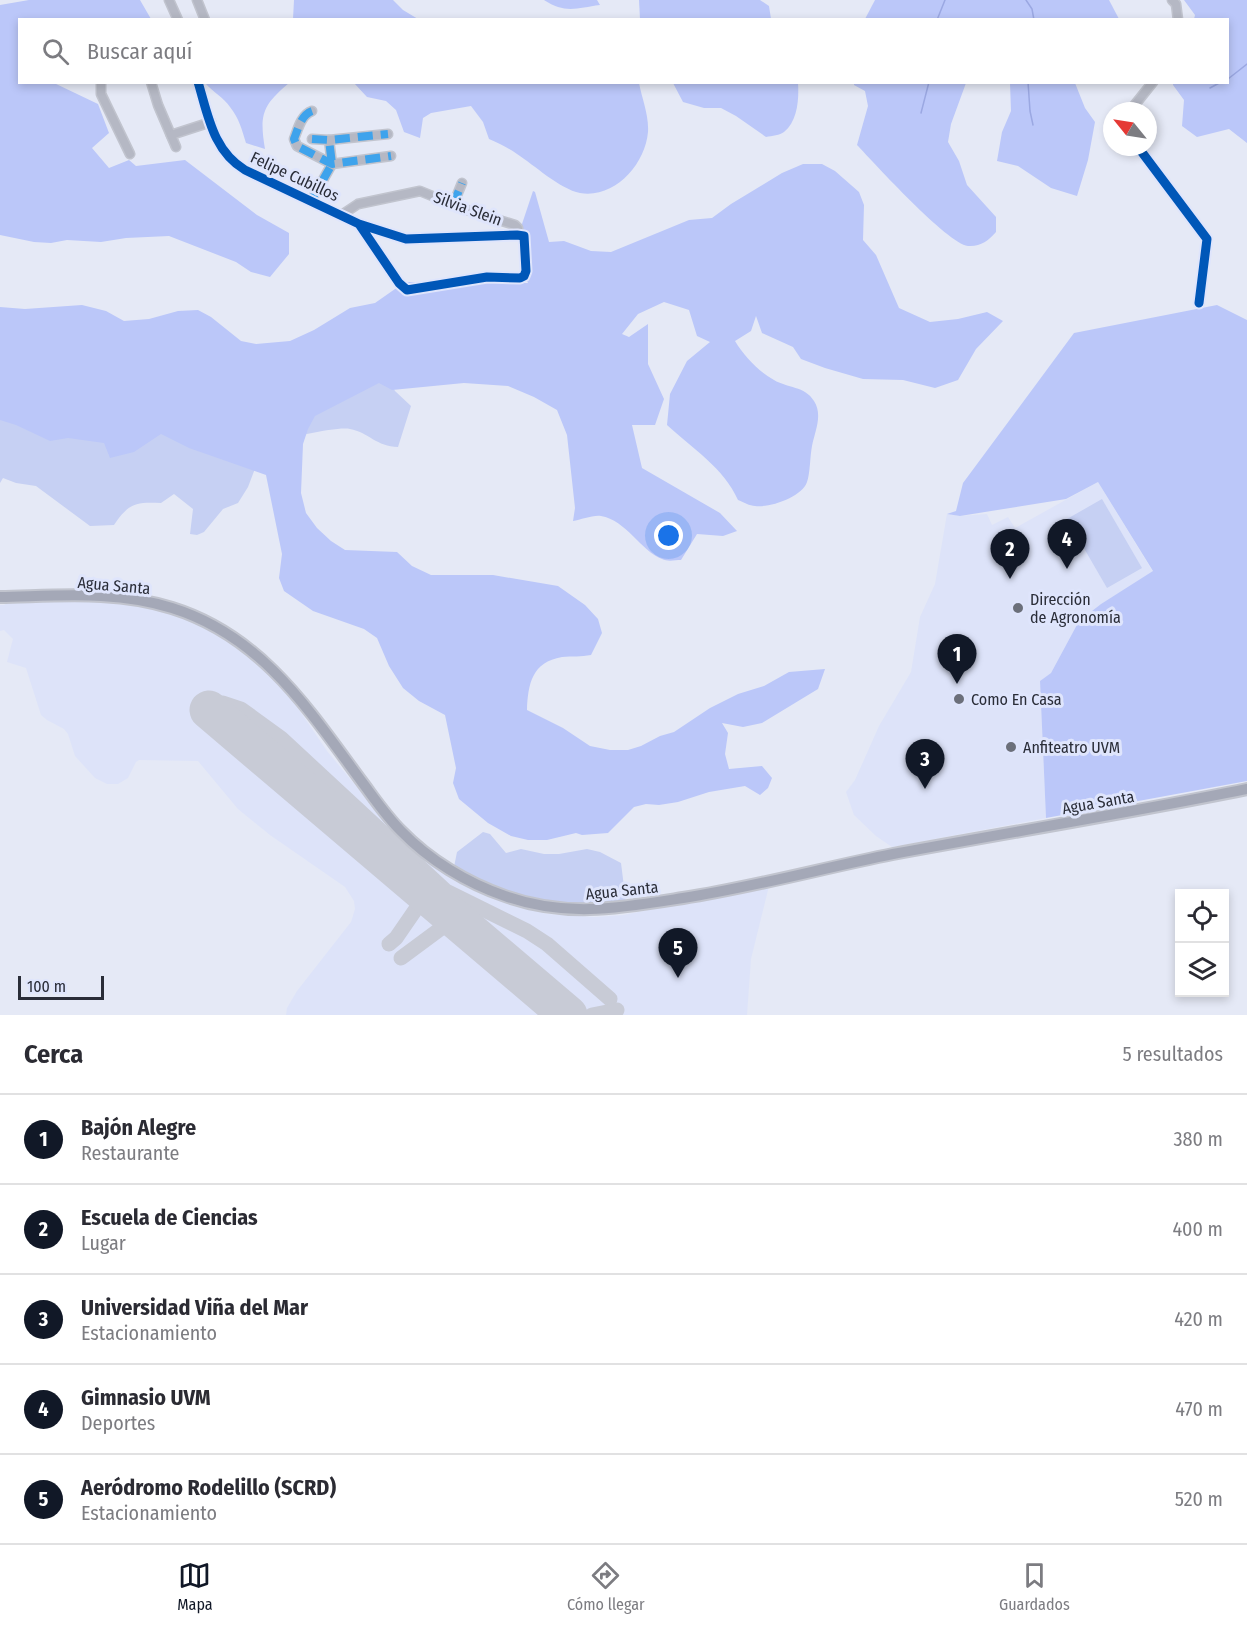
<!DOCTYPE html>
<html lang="es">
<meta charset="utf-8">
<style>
:root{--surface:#fff;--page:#f7f7f7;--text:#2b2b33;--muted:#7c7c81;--line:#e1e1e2;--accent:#111827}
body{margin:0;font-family:"Fira Sans Condensed",sans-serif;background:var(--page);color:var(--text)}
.controls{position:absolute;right:18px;bottom:18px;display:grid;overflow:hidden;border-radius:0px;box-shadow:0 3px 9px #0003}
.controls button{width:54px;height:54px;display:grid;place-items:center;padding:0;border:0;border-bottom:2px solid var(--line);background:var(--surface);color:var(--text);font:30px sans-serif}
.compass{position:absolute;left:1103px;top:102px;width:54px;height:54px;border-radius:50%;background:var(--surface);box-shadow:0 3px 9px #0003;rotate:300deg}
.scale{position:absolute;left:18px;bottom:15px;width:86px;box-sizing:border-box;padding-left:6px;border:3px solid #2a2d38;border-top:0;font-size:16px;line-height:21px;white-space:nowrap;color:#2a2d38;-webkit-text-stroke:4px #dfe5fc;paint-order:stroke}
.you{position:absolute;left:669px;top:536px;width:21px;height:21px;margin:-15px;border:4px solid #fff;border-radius:50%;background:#1a73e8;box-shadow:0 0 0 9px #1a73e833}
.badge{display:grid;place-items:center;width:39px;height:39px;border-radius:50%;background:var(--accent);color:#fff;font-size:20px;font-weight:700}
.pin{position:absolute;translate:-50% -50px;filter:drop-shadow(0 2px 3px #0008)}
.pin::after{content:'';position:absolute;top:32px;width:21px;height:18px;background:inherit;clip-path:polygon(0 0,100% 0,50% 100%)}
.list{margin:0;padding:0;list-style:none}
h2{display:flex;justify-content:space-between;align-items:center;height:78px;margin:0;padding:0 24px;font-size:26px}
h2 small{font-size:20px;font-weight:400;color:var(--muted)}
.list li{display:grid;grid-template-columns:39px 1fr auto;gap:18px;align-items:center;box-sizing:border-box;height:90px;padding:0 24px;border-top:2px solid var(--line)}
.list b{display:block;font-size:22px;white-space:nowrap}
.list p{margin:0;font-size:20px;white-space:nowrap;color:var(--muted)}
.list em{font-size:20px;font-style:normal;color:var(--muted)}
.icon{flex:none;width:33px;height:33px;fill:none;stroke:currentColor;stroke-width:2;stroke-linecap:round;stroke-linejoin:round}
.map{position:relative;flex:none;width:1247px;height:1015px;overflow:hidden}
.search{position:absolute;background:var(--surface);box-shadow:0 3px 9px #0003;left:18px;right:18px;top:18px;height:66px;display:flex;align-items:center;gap:15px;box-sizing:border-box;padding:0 21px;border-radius:0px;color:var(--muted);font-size:22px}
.sheet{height:528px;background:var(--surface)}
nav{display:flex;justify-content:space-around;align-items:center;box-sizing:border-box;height:84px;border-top:2px solid var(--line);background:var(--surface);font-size:16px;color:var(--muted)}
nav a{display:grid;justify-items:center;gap:3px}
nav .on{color:var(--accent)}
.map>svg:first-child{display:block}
.built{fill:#dde3f9}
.green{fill:#c6d0f3}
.forest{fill:#bbc7f9}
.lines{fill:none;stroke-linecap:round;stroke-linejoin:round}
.stream{stroke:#9ba8e2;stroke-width:1.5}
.taxiway{stroke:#c8cbd6;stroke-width:15}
.runway{stroke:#c8cbd6;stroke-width:39}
.minor-casing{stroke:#c1c4ce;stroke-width:11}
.major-casing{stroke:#c1c4ce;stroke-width:14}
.minor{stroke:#b5b8c4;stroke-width:8}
.major{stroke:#a4a8b7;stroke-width:10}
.quiet{stroke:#3ea3ec;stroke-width:8;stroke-dasharray:15 8;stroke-linecap:butt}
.cycleway-casing{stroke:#dfe5fc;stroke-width:13}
.cycleway{stroke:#0057b8;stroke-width:9}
.poi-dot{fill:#6b6f7a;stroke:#dfe5fc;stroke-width:2}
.labels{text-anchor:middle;stroke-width:6;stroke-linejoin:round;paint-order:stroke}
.street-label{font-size:16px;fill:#2a2d38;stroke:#dfe5fc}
.poi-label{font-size:16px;fill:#2a2d38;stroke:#dfe5fc;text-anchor:start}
</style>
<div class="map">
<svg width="1247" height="1015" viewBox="0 0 1247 1015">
<rect width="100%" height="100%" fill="#e5e9f6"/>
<!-- built -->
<g class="built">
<path d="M1098,482l55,90 -52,32 -22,17 -28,52 -11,8 6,137 -154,29 -16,-11 -22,-21 -8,-23 9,-12 24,-54 32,-54 9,-55 15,-33 12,-70 13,2 27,-2 5,11 16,-8 7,11z"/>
<path d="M42,601l73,1 32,5 33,9 20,8 30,17 53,45 44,65 63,76 54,45 41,23 30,11 32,8 48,3 28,-2 146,-29 -18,73 -4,56h-461l1,-7 10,-17 54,-69 4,-13 -1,-8 -9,-14 -75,-52 -32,-26 -40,-48 -59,-1 -3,2 -8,16 -10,6h-11l-12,-6 -20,-22 -7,-22 -4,-5 -17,-9 -6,-5 -15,-47 -19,-6 6,-23 -9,-9 -4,1v-26h4l4,-3z"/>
</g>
<!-- green -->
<g class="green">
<path d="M0,363l385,12 10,16 16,15 -13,41c-21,0 -30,-15 -48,-18 -12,-3 -61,9 -75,12l-19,25 -8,21 -10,16 -15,6 -19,23 -7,3 -7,-1 3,-25 -19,-15 -13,9c-26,-1 -32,0 -47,22l-24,1 -54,-40 -20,-3 -13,-5 -3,5z"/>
<path d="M1102,499l40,69 -35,20 -40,-69z"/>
<path d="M483,832l7,2 16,19 15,-4 23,5h15l28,-5 13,3 21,11 5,40c-12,1 -25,4 -38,3 -47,-2 -94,-13 -134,-39l3,-15z"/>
</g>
<!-- forest -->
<g class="forest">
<path d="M29,0h111l11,19 -131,1v62l34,1 44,21 11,29 -17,15 17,20 20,-8 7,6 49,-6 72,55 32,18v21l-19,23 -19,-5 -15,-10 -67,-26 -43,2 -25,4 -34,-2 -16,3 -17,-1 -34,-7v-230z"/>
<path d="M294,0h99l10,10 15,9h-125z"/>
<path d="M544,0h53l3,5c-23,3 -35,9 -56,-5z"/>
<path d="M639,0h121l9,6 2,13h-131z"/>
<path d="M875,0h234l10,19h-254z"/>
<path d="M1184,0h63v143l-18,-14 -32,8 -15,-11 2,-26 -11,-15v-2l55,-1v-62l-34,-1 1,-4z"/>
<path d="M205,83h84c-26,22 -30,31 -24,66l-19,-6c-4,-13 -7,-25 -16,-36 -6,-9 -17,-15 -25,-24z"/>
<path d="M354,83h285c3,16 10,32 9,49 -3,33 -34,67 -68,61 -20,-4 -46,-28 -63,-39 -8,-6 -19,-11 -28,-15l-6,-17 -12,-16 -40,7 -8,5 -3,20 -16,-6 -8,-22 -10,-9 -19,-4z"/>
<path d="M673,83h125c1,15 0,38 -14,49 -4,3 -12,4 -18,5l-30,-21 -15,-8h-17l-21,-6z"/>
<path d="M854,83h112l-15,41 -3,18 11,19 8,24 29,32v15c-8,9 -16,15 -28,14 -20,-2 -94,-83 -111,-101l11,-39 -3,-15 -11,-6z"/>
<path d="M1010,83h65l10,25 10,14 -7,38 -11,36 -26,-8 -33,-22 -21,-5 5,-29 9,-21z"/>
<path d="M803,164h19l13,7 24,21 5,13 -1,35 13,15 23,53 31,14 28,-3 29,-7 16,9 -27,28 -18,31 -23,8 -32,-8 -40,-1 -38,-11 -24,-9 -8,-12 -31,-14 -6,-17 -5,15 -16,10c9,15 23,30 39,39 13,8 31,6 40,21 9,14 1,30 -2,45 -2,10 -2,29 -5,36 -5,15 -37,26 -52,24 -5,0 -12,-4 -17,-6 -14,-32 -46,-52 -71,-75l3,-31 17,-33 23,-19 -13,-6 -8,-26 -25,-8 -26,12 -16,20 7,3 19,-13v40l16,35 -9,26h-23l10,43 78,45 17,18 -14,5 -26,-2 -16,26c-6,0 -13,2 -19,-1 -21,-8 -36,-39 -61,-43 -9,-1 -20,4 -28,5l2,-13 -8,-73 -10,-25 -23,-13 -26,-11 -44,-3 -72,7 -13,-7 -64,33 -7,13 -5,15 -2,49 5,20 11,15 14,13 14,9 52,2 15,14 19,9h62l65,11 27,19 13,14 4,14 -11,22c-10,2 -19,1 -29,2 -30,5 -34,27 -35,53l36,18 27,18 20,4h18l13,-4 19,-10 14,-4 36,-24 28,-14 26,-8 25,-14 36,-3 -7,20 -56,34 -19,4 -21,-4 6,10 -3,21 4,15 33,-3 10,12 -4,10 -8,7 -15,-9 -36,6 -31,10 -19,3 -13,-1 -12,3 -26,26 -26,2 -6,-2 -29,7h-19l-17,-4 -23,-13 -29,-24 -6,-16 3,-15 -11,-53 -26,-14 -16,-13 -14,-22 -12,-28 -13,-9 -51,-18 -29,-20 -5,-13 3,-24 -16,-79 -77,-27 -28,-14 -27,18 -24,6 -6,-15 -36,-5 -18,3 -34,-16 -16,-5v-113l25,2 57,-4 24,6 18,10 25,-2 29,-8 20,-1 13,7 30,24 15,3 34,-3 24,-11 36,-22 25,-5 30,-21 123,1 -5,-9 -1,-50 11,-33 2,1 14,50 15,-1 27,10 20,1 78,-32 23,-2 19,-14 51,-31z"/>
<path d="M1217,305l30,15v461l-201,37 -6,-137 11,-8 28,-52 22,-17 52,-33 -55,-89 -32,17 -106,17 -13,-2 9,-3 7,-28 111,-150z"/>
</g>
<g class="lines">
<!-- stream -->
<g class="stream">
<path d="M1026,0l6,9 2,11"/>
<path d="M937,20l8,-20"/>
<path d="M1228,79l19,-15"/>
<path d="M1028,82l2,29 3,14"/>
<path d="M1210,88l11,-6"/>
<path d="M921,113l8,-31"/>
</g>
<!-- taxiway -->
<g class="taxiway">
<path d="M209,710l14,-7 18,6 40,29 165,153 81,40 20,13 63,55"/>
<path d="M389,944l7,-6 31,-45"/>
<path d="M401,958l54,-40"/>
<path d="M592,1015l25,-5"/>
</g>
<!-- runway -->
<path class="runway" d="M209,710l359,305"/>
<defs>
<g id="minor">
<path d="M169,0l9,20"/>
<path d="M197,0l8,20"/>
<path d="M1172,0l4,4 2,16"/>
<path d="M101,82v12l29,60"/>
<path d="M151,82l7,23 18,42"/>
<path d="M198,82c10,33 15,69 47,88l114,54 47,15 111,-4 7,1 2,35 -2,5 -4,2 -33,-1 -80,13 -8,-7 -40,-59"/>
<path d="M312,111c-11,4 -14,18 -18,28l3,7 35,18 59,-8"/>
<path d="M1133,111v-4l20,-25"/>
<path d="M171,135l40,-13"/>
<path d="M312,139l17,1 59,-6"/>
<path d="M1138,147l69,92 -8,64"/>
<path d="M311,201l21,-37 -3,-24"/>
<path d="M453,205l9,-22"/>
<path d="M343,214l15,-10 62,-13 44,18 51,16 3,3 -1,7"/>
</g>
<path id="major" d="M0,597c57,-1 116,-7 172,11 90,28 137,102 190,174 12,16 24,34 39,49 28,29 66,52 104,65 62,22 115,12 178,2 71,-11 140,-30 210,-44 118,-22 236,-41 354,-65"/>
</defs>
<!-- minor casing -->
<use href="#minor" class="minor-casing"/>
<!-- major casing -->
<use href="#major" class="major-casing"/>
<!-- minor -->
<use href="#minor" class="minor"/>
<!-- major -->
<use href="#major" class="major"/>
<!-- quiet -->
<g class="quiet">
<path d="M312,111c-11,4 -14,18 -18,28l3,7 35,18 59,-8"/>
<path d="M312,139l17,1 59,-6"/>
<path d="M311,201l21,-37 -3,-24"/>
<path d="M453,205l9,-22"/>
</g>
<defs>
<g id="cycleway">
<path d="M198,82c10,33 15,69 47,88l114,54 47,15 111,-4 7,1 2,35 -2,5 -4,2 -33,-1 -80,13 -8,-7 -40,-59"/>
<path d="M1138,147l69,92 -8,64"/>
</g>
</defs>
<!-- cycleway casing -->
<use href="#cycleway" class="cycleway-casing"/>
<!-- cycleway -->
<use href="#cycleway" class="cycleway"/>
</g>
<!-- markers -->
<g class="poi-dot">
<circle cx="1018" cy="608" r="6"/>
<circle cx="959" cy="699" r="6"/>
<circle cx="1011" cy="747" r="6"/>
</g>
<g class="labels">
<!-- street labels -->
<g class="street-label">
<text transform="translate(295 176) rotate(25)" y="6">Felipe Cubillos</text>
<text transform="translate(468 208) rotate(20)" y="6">Silvia Slein</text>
<text transform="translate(114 585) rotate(5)" y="6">Agua Santa</text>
<text transform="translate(1098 802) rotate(-10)" y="6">Agua Santa</text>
<text transform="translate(622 890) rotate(-6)" y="6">Agua Santa</text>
</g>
<!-- poi labels -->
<g class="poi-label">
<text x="1030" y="605">Dirección<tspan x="1030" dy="18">de Agronomía</tspan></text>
<text x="971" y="705">Como En Casa</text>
<text x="1023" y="753">Anfiteatro UVM</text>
</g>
</g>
</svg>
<div class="controls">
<button><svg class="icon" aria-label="locate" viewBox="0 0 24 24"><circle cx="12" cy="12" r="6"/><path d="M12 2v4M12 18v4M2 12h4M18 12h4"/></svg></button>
<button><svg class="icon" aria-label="layers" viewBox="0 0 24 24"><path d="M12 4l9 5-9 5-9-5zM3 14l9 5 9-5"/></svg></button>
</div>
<svg class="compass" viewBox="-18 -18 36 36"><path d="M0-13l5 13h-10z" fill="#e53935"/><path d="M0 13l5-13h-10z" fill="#7c7c81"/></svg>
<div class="scale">100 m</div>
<div class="you"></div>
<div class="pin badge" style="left:957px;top:684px">1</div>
<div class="pin badge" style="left:1010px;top:579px">2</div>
<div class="pin badge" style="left:925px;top:789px">3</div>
<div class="pin badge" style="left:1067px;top:569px">4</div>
<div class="pin badge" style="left:678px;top:978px">5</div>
<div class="search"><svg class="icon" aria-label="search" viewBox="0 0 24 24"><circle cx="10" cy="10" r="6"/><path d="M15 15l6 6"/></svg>Buscar aquí</div>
</div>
<section class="sheet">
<h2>Cerca<small>5 resultados</small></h2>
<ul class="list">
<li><span class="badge">1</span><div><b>Bajón Alegre</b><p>Restaurante</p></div><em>380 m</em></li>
<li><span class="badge">2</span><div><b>Escuela de Ciencias</b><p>Lugar</p></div><em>400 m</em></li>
<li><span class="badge">3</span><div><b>Universidad Viña del Mar</b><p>Estacionamiento</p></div><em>420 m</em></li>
<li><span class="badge">4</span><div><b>Gimnasio UVM</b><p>Deportes</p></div><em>470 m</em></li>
<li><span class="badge">5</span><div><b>Aeródromo Rodelillo (SCRD)</b><p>Estacionamiento</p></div><em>520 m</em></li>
</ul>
</section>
<nav>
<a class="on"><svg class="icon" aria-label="map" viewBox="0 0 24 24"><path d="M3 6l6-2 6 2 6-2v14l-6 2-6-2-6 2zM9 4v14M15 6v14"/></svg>Mapa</a>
<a><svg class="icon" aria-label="directions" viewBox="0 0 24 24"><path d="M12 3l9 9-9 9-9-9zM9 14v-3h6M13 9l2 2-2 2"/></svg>Cómo llegar</a>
<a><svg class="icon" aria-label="saved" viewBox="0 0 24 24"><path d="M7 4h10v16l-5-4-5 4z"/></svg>Guardados</a>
</nav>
